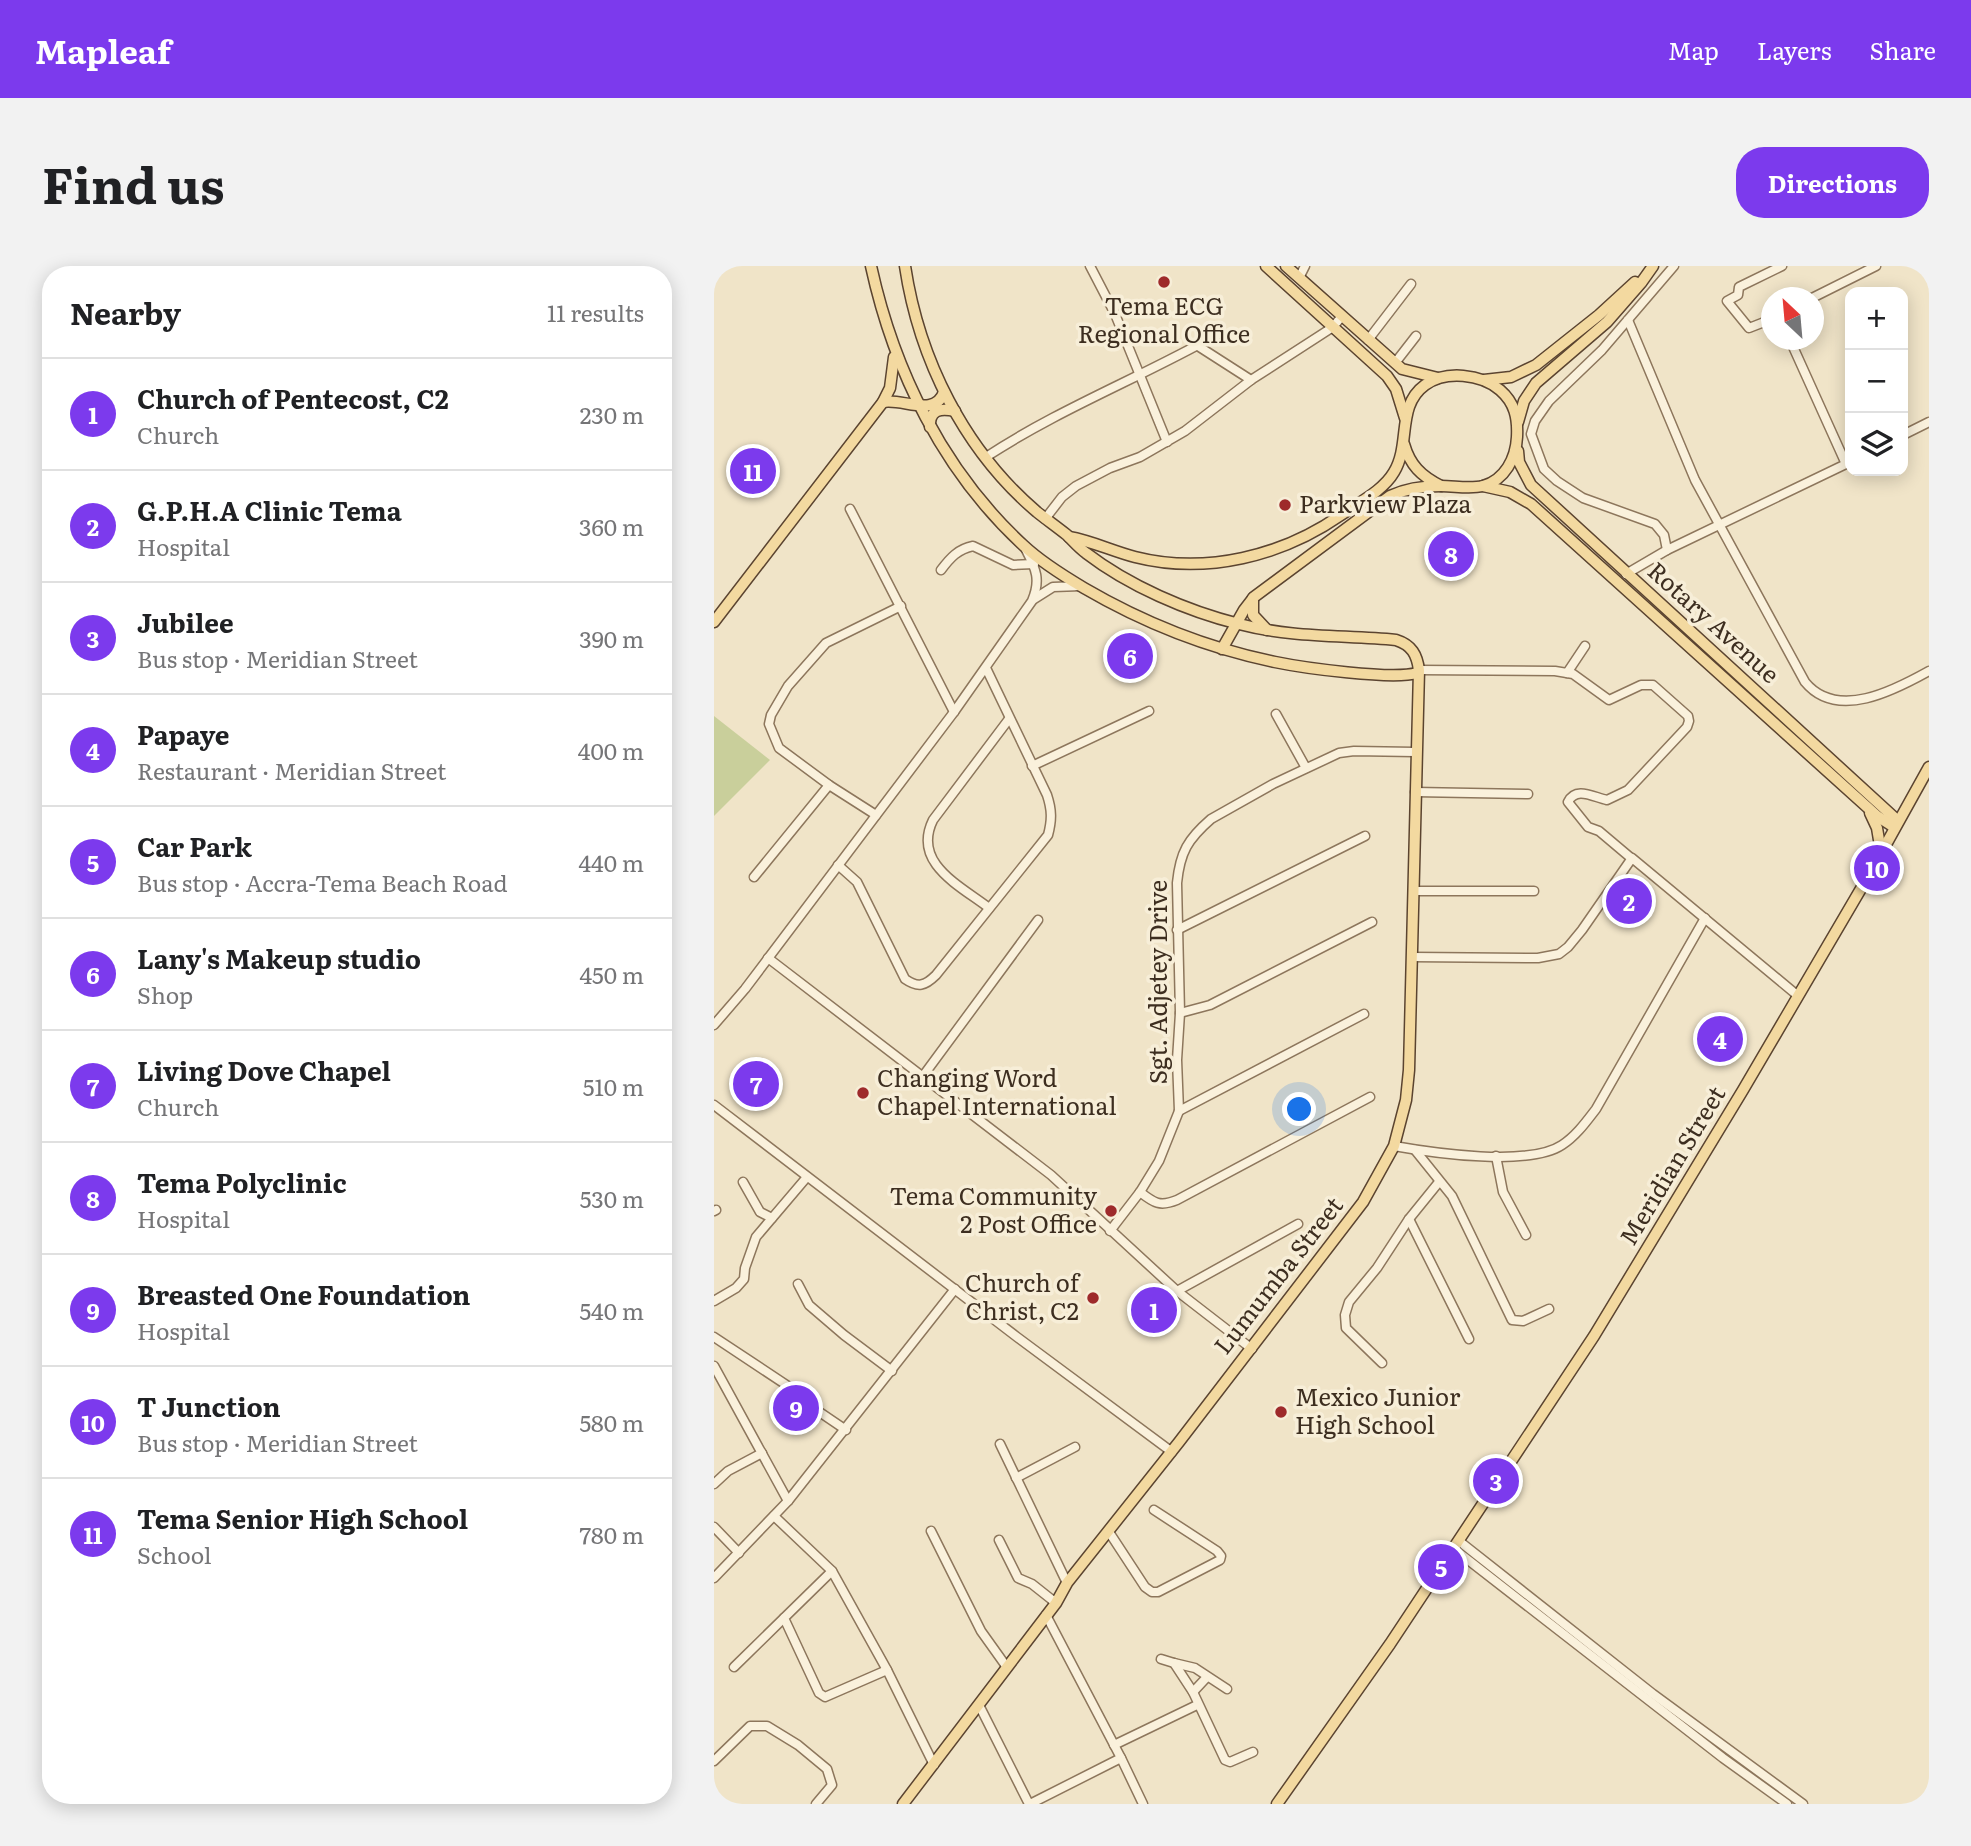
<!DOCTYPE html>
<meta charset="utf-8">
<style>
:root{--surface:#fff;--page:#f2f2f2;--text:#202124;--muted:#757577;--line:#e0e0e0;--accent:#7c3aed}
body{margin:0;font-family:Literata,serif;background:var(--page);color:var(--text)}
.controls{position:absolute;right:21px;top:21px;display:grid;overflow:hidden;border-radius:14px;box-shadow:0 4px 18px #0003}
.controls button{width:63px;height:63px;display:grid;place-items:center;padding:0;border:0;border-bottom:2px solid var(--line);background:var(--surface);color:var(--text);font:35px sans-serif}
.compass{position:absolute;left:1047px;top:21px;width:63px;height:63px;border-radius:50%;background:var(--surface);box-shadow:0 4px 18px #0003;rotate:334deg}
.you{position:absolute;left:586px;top:844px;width:24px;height:24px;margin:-18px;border:5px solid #fff;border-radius:50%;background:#1a73e8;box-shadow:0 0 0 10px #1a73e833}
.badge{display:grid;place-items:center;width:46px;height:46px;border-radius:50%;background:var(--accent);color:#fff;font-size:23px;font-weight:700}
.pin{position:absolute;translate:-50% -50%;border:4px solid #fff;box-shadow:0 2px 7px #0006}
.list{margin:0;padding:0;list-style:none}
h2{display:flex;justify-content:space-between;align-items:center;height:91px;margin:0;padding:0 28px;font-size:30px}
h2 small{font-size:23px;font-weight:400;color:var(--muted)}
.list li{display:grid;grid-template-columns:46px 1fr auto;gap:21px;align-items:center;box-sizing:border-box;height:112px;padding:0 28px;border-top:2px solid var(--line)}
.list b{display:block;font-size:26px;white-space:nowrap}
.list p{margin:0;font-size:23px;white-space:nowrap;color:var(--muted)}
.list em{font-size:23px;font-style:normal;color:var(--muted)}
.icon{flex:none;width:38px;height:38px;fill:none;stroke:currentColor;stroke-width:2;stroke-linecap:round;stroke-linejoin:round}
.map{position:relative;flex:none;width:1215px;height:1538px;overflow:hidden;border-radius:28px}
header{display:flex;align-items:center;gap:42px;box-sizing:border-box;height:98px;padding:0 35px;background:var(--accent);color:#fff}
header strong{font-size:33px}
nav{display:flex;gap:38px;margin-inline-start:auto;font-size:24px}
.intro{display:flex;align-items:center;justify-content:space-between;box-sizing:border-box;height:168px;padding:0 42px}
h1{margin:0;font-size:49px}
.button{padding:18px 32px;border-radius:28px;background:var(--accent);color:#fff;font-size:24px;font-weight:700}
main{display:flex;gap:42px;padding:0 42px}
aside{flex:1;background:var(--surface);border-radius:28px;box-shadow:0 4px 18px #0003}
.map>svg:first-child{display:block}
.green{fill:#c9cf9b}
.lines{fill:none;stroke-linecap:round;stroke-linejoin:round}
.minor-casing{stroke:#8d765c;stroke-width:11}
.major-casing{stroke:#5b4430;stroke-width:13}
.minor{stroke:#faf1dc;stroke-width:8}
.major{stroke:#f3d9a0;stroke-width:10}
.poi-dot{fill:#9e2a2b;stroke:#f7eed8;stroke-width:2.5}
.labels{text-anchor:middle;stroke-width:7;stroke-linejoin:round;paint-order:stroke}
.poi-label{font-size:24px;fill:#3d2e20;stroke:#f7eed8;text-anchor:start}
.street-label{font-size:24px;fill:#3d2e20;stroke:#f7eed8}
</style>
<header>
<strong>Mapleaf</strong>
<nav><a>Map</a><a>Layers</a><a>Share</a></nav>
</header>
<div class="intro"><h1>Find us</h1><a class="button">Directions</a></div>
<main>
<aside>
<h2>Nearby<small>11 results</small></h2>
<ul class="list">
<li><span class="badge">1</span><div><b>Church of Pentecost, C2</b><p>Church</p></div><em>230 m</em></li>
<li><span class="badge">2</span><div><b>G.P.H.A Clinic Tema</b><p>Hospital</p></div><em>360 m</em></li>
<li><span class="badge">3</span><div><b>Jubilee</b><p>Bus stop · Meridian Street</p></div><em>390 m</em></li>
<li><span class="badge">4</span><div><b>Papaye</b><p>Restaurant · Meridian Street</p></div><em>400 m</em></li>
<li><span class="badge">5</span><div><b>Car Park</b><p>Bus stop · Accra-Tema Beach Road</p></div><em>440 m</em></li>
<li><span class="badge">6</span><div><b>Lany's Makeup studio</b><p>Shop</p></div><em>450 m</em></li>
<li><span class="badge">7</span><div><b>Living Dove Chapel</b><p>Church</p></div><em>510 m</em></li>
<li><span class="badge">8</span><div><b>Tema Polyclinic</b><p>Hospital</p></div><em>530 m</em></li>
<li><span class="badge">9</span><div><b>Breasted One Foundation</b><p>Hospital</p></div><em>540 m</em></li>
<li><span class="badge">10</span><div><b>T Junction</b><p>Bus stop · Meridian Street</p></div><em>580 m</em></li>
<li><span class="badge">11</span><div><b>Tema Senior High School</b><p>School</p></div><em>780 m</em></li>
</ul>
</aside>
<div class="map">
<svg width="1215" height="1538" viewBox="0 0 1215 1538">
<rect width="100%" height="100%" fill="#f0e4c8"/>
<!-- green -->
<path class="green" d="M0,450l56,44 -56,56z"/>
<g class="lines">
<defs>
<g id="minor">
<path d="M376,0l25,48 52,128"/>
<path d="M585,12l6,-12"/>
<path d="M1098,32l64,-32"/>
<path d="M1058,53l-23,9 -22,-27 11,-6 1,-8 43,-21"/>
<path d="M914,54l67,160 110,202c32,39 90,8 124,-11"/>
<path d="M654,74l43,-56"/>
<path d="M484,80l53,34"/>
<path d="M681,97l21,-27"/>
<path d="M1189,169l26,-13"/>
<path d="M272,191c73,-48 156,-80 232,-123"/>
<path d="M136,243l104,203"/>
<path d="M331,253l17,-22 14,-11 34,-18 30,-11 45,-26 66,-51 82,-53 9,-11"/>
<path d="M953,284l179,-86 -56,-124"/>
<path d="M227,304c9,-12 17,-21 32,-24l40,19 21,-1"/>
<path d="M912,308l41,-24 -3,-15 -9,-11 -72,-26 -26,-17 -13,-12 -13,-35 4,-13 14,-20 53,-51 72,-84"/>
<path d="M320,333l19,-12 28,-1"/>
<path d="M705,404l136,1 18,3 36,26 32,-15h12l35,31 1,5 -2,6 -59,63 -21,10c-14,-3 -31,-14 -39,2l20,25 11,4 32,27"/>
<path d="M853,407l18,-27"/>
<path d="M562,448l30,54"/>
<path d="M318,500l117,-55"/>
<path d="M701,526l113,2"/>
<path d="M162,549l-47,-30 -50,-37 -10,-24 2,-9 17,-29 38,-43 75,-37"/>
<path d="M124,599l19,17 48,97c13,9 20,7 31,-4l112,-140c4,-15 4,-25 -1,-40l-61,-127"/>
<path d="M40,611l75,-92"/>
<path d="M699,625h121"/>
<path d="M275,642c-30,-23 -77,-45 -56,-88l76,-101"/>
<path d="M463,664l188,-94"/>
<path d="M698,691l126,1 21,-4 9,-7 14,-17 50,-72 165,137"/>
<path d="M54,692l283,217 126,116 75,58"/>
<path d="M466,747l30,-8 162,-83"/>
<path d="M0,759l31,-36 209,-277 78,-111c9,-21 4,-32 -6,-51"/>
<path d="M209,810l115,-156"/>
<path d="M0,839l303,232 155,115"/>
<path d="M465,845l185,-97"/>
<path d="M680,880c39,7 135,21 168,-1 14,-9 24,-23 34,-36l109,-191"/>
<path d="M701,884l37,46 60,124 11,1 26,-12"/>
<path d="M782,890l7,36 23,43"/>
<path d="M29,916l17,30 12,6"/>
<path d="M426,926c14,11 20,15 37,8l193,-103"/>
<path d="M0,945l2,-1"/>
<path d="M695,953l60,120"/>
<path d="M396,965l30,-39 19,-31 20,-50 -2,-51 3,-47 -3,-130c3,-31 11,-44 34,-64l62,-35 66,-31 15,-2 61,1"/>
<path d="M84,1018l11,21 35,30 48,36"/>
<path d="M463,1025l121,-67"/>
<path d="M0,1035l22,-13 8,-9 1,-11 11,-31 51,-60"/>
<path d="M0,1071l89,59 15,15 28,19"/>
<path d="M668,1097l-36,-35 -1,-13 4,-13 28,-34 32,-49 30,-37"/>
<path d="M0,1100l74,135"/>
<path d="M286,1178l67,139"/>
<path d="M302,1212l59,-31"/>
<path d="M0,1218l14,-13 34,-18"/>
<path d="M60,1250l58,55 55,99 47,95"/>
<path d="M0,1261l25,26"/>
<path d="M217,1265l50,100 25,35"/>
<path d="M395,1266l36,55 7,5h6l62,-32 1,-4 -4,-5 -63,-41"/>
<path d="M285,1274l19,38 14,6 24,19"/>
<path d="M745,1275l194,153 150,110"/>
<path d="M740,1283l269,209 64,46"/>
<path d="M118,1305l-48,47 35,75 6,4 62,-27"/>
<path d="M0,1312l74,-77 167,-212"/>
<path d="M332,1349l75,143"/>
<path d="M447,1393l13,4 19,29 32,68 5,2 23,-10"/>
<path d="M460,1397l21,5 32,21"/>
<path d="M20,1401l50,-49"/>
<path d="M479,1426l14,-15"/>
<path d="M265,1439l50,99"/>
<path d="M400,1479l83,-40"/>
<path d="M0,1495l36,-35h17l31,19 29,24 5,16 -16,19"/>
<path d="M316,1538l91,-46 22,46"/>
</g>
<g id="major">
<path d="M157,0c23,105 72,205 152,279 18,17 39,30 61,43 60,35 123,60 191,74 29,6 117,18 142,11"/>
<path d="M552,0l121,110 9,13 9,29"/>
<path d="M572,0l116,103 36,9"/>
<path d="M770,114l27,-3 25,-12 63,-50 36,-33"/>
<path d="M169,136c20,-4 52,16 61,-10"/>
<path d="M804,156l6,-21 12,-18 71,-61 34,-39 12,-17"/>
<path d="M216,161c-1,-18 11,-19 25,-16"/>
<path d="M690,178c6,21 17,32 37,42"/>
<path d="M804,185l1,11 12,23 367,336"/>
<path d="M769,220l27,6 21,12 346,312 17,11"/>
<path d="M355,271c23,4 43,14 66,20 71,18 147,-1 206,-42 17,-12 42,-24 53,-43 17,-28 2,-66 31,-87 21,-15 56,-11 75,5 15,13 18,28 17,47 -1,21 -12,43 -34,49 -13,3 -28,0 -42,0 -17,0 -36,3 -51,10l-136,101 -10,13 -22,39"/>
<path d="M539,332v17l14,15"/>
<path d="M0,356l169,-220 7,-14 4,-31"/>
<path d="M1156,547l7,15 4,24"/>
<path d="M189,1538l153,-201 11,-20 112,-141 184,-240 31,-56 12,-46 3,-30 10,-400c-2,-15 -7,-25 -23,-30 -53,-5 -104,-2 -157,-16 -52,-13 -110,-38 -153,-71 -7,-5 -13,-12 -19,-18 -10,-8 -20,-15 -30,-23 -73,-62 -118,-153 -132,-246"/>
<path d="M563,1538l113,-160 204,-308 149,-246 126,-215 60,-108"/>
</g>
</defs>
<!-- minor casing -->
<use href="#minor" class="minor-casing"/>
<!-- major casing -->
<use href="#major" class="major-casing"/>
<!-- minor -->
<use href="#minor" class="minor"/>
<!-- major -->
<use href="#major" class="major"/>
</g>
<!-- markers -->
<g class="poi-dot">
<circle cx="450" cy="16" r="7"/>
<circle cx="571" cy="239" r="7"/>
<circle cx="149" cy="827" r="7"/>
<circle cx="397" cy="945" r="7"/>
<circle cx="379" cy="1032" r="7"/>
<circle cx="567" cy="1146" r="7"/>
</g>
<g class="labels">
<!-- poi labels -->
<g class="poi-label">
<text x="450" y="49" text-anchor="middle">Tema ECG<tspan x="450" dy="28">Regional Office</tspan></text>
<text x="585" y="247">Parkview Plaza</text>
<text x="163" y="821">Changing Word<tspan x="163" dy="28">Chapel International</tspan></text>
<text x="383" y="939" text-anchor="end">Tema Community<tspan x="383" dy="28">2 Post Office</tspan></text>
<text x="365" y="1026" text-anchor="end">Church of<tspan x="365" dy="28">Christ, C2</tspan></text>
<text x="581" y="1140">Mexico Junior<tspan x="581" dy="28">High School</tspan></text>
</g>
<!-- street labels -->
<g class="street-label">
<text transform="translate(999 357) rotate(42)" y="8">Rotary Avenue</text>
<text transform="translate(445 716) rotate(-90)" y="8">Sgt. Adjetey Drive</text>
<text transform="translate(959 900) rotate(-59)" y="8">Meridian Street</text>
<text transform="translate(565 1010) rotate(-52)" y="8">Lumumba Street</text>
</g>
</g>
</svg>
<div class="controls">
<button>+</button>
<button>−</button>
<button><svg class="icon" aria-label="layers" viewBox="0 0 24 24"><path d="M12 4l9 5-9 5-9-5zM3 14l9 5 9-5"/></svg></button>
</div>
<svg class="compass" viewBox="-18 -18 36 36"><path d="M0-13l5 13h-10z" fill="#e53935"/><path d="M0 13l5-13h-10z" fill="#757577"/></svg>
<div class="you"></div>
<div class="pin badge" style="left:440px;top:1044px">1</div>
<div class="pin badge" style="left:915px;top:635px">2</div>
<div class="pin badge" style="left:782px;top:1215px">3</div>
<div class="pin badge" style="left:1006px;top:773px">4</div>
<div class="pin badge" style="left:727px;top:1301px">5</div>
<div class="pin badge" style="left:416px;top:390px">6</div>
<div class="pin badge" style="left:42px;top:818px">7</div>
<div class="pin badge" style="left:737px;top:288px">8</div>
<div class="pin badge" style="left:82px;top:1142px">9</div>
<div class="pin badge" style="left:1163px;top:602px">10</div>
<div class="pin badge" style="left:39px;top:205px">11</div>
</div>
</main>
